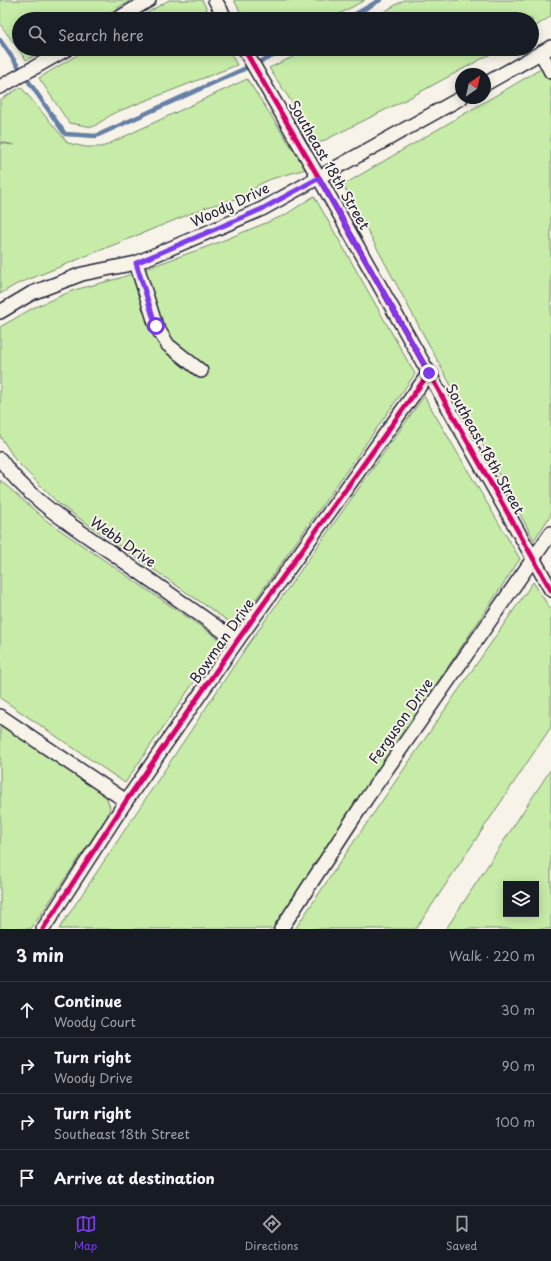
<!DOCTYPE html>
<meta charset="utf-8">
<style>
:root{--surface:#171b24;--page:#20242c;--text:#f1f3f6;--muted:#9ea1a6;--line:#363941;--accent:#7c3aed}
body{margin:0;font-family:"Playpen Sans",sans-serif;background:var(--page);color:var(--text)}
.controls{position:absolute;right:12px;bottom:12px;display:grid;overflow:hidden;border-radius:0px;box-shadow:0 2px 10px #0003}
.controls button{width:36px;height:36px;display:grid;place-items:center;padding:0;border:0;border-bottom:1px solid var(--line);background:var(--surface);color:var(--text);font:20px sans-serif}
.compass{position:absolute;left:455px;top:68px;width:36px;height:36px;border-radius:50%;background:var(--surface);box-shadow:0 2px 10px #0003;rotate:34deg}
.stop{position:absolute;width:12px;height:12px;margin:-9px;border:3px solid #7c3aed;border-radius:50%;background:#fff}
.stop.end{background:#7c3aed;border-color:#fff;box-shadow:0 1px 4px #0008}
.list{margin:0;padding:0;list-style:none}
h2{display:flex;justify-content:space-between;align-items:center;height:52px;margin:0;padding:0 16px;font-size:17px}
h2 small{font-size:13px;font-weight:400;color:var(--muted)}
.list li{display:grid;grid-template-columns:26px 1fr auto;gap:12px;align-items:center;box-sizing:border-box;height:56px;padding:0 16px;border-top:1px solid var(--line)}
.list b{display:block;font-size:15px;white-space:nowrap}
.list p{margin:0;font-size:13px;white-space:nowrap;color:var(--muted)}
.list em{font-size:13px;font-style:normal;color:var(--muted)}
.icon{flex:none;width:22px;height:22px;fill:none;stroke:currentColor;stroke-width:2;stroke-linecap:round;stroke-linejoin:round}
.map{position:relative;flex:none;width:551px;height:929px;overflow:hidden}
.search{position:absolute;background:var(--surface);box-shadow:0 2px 10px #0003;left:12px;right:12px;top:12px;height:44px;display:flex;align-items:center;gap:10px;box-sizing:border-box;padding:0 14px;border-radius:22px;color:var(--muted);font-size:15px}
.sheet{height:276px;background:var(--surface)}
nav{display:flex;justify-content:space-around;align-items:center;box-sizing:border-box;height:56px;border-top:1px solid var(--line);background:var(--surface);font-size:11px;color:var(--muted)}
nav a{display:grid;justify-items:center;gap:2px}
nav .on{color:var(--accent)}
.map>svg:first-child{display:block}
.green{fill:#c6eca7;stroke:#748771;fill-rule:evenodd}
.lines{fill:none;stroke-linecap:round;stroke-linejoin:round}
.stream{stroke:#6680a6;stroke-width:4.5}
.minor-casing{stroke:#22223b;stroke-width:16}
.minor{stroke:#f7f3e8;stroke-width:13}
.cycleway-casing{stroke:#f7f3e8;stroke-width:8}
.cycleway{stroke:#d6006c;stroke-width:5}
.route{stroke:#7c3aed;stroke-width:5}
.labels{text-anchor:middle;stroke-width:4;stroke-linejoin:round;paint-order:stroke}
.street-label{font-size:14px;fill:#22223b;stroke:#f7f3e8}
</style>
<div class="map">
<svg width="551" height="929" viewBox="0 0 551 929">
<rect width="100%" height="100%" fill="#f7f3e8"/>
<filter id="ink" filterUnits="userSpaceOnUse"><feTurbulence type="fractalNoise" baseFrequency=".025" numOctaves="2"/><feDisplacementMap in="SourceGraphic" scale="8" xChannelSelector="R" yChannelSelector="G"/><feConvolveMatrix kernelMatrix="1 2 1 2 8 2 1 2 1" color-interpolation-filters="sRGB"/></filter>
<g filter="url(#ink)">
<!-- green -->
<g class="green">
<path d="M0,0h131l-32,19h-80v30h30l-23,11 -26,-36z"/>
<path d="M169,0h33l10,19h-75z"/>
<path d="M234,0h131l-35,19h-86z"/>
<path d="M404,0h147v16l-19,13v-10h-160z"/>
<path d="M87,49h141l9,16 -123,48 -21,14 -24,-4 -30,-45z"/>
<path d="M310,49h190l-91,49 -90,45 -50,-75z"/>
<path d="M551,63v452l-17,25 -191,-355z"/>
<path d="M247,79l59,90 -35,10 -11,5 -16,13 -37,10 -192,78 -15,9v-151l14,2 -14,-3v-42l21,-13 47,56 17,4h17z"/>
<path d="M314,196l101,178 -171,242 -13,7 -171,-118 -44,-44 -16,-25v-109l33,-19 41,-18 46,-12 44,-16 48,-17 73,-30z"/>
<path d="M424,396l96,163 -247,370h-214l186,-280z"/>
<path d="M0,480l47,41 175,120 -97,142 -125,-85z"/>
<path d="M533,582l18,28v117l-135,202h-121l56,-83z"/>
<path d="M0,723l106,73 4,11 -3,10 -76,112h-31z"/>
<path d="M551,769v160h-105zM506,884h30v30h-30z"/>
</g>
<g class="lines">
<!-- stream -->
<g class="stream">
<path d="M347,19l33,-19"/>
<path d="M0,40l65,94 31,2 192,-87"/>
</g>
<defs>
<g id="minor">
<path d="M215,0l11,19"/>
<path d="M117,19l32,-19"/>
<path d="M244,49l75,129 232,412"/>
<path d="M541,53l10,19"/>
<path d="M485,84l66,-37"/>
<path d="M0,87l67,-38"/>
<path d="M136,263l20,63 12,19 33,26"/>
<path d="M0,312l32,-19 50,-19 54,-11 126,-54 199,-111"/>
<path d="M0,459c26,38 71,66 109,92 42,30 85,60 128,90"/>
<path d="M0,716l126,85"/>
<path d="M43,929l83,-128 111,-160 192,-268"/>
<path d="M281,929l85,-130 185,-266"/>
</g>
</defs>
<!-- minor casing -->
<use href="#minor" class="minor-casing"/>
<!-- minor -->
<use href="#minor" class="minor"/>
<defs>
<g id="cycleway">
<path d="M244,49l75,129 232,412"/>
<path d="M43,929l83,-128 111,-160 192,-268"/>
</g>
</defs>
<!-- cycleway casing -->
<use href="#cycleway" class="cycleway-casing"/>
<!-- cycleway -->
<use href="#cycleway" class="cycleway"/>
</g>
</g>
<g class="lines" filter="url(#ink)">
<!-- route -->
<path class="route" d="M156,326l-20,-63 126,-54 57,-31 110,195"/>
</g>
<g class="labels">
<!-- street labels -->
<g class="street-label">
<text transform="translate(329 165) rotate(60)" y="5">Southeast 18th Street</text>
<text transform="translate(230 205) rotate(-25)" y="5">Woody Drive</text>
<text transform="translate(485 449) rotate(61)" y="5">Southeast 18th Street</text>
<text transform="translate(123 542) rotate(35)" y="5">Webb Drive</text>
<text transform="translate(222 641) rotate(-55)" y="5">Bowman Drive</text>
<text transform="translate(401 721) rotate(-55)" y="5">Ferguson Drive</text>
</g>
</g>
</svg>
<div class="controls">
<button><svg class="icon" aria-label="layers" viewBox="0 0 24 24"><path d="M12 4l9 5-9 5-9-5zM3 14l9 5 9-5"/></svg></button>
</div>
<svg class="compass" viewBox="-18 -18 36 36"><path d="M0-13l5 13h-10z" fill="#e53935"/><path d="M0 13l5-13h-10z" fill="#9ea1a6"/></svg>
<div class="stop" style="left:156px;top:326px"></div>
<div class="stop end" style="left:429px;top:373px"></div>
<div class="search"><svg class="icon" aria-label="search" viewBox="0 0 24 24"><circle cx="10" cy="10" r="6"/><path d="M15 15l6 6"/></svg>Search here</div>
</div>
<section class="sheet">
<h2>3 min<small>Walk · 220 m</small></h2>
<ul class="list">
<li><svg class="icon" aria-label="ahead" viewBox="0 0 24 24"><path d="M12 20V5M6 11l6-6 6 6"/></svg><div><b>Continue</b><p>Woody Court</p></div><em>30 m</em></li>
<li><svg class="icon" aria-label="right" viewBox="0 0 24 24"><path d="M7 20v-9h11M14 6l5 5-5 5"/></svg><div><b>Turn right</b><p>Woody Drive</p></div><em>90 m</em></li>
<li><svg class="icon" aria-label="right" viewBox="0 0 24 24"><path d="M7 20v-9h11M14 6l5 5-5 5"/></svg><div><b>Turn right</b><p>Southeast 18th Street</p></div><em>100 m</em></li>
<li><svg class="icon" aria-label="arrive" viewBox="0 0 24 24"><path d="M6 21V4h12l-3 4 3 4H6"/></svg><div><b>Arrive at destination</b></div></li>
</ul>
</section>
<nav>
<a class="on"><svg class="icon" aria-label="map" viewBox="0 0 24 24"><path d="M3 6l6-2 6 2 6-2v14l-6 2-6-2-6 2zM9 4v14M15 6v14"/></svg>Map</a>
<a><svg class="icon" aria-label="directions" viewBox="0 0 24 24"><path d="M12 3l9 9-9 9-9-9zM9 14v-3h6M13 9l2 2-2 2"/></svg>Directions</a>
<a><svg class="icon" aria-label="saved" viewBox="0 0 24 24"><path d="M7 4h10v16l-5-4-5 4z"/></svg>Saved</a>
</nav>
